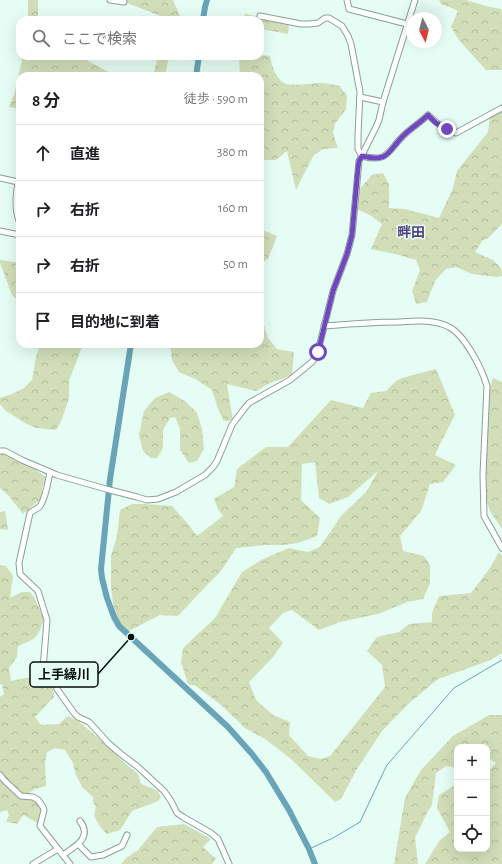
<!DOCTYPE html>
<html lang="ja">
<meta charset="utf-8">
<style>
:root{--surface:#fff;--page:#f2f2f2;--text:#202124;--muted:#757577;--line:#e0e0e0}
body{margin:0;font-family:"Alegreya Sans","Noto Sans JP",sans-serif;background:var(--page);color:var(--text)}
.controls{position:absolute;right:12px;bottom:12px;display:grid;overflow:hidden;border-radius:8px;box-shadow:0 4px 16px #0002}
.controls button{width:36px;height:36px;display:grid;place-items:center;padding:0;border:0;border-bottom:1px solid var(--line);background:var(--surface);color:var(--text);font:20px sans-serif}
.compass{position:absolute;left:406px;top:12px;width:36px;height:36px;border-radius:50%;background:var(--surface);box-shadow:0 4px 16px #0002;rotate:173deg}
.stop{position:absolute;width:12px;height:12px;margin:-9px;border:3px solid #7047bf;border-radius:50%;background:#fff}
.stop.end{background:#7047bf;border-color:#fff;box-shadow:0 1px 4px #0008}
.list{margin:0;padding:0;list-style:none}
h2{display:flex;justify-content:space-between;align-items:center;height:52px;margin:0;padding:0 16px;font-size:17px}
h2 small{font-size:13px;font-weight:400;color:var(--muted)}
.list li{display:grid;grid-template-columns:26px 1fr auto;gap:12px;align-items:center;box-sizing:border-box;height:56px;padding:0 16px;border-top:1px solid var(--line)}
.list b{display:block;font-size:15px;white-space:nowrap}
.list em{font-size:13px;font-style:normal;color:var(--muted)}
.icon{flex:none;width:22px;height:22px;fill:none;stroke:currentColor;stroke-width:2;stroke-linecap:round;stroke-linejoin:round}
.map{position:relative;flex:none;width:502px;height:864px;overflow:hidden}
.search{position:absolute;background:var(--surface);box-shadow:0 4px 16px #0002;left:16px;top:16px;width:248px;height:44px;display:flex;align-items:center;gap:10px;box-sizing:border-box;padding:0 14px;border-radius:12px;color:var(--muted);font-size:15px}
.panel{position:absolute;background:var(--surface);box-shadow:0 4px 16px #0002;left:16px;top:72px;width:248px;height:276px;border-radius:12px}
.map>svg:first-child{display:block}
.forest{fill:url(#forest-crowns)}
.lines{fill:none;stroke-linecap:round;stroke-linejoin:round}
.stream{stroke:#69a4b8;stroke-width:1}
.river{stroke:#69a4b8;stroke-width:6}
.minor-casing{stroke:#89a098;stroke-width:7}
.minor{stroke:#fff;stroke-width:5}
.route{stroke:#7047bf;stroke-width:5}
.labels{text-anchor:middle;stroke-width:3;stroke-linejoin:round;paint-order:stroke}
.quarter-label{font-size:14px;font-weight:bold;fill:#554482;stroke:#e5fdf4}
.leader{fill:none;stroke:#060e0b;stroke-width:1.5}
.callout-dot{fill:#060e0b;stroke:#e5fdf4;stroke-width:1.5}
.callout{fill:#e5fdf4;stroke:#060e0b;stroke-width:1.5}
.callout-label{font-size:13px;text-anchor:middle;font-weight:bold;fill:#060e0b}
</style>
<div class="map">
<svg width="502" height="864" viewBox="0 0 502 864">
<defs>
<pattern id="forest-crowns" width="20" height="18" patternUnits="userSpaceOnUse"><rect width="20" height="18" fill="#d1deb8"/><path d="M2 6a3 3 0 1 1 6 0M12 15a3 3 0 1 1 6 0" fill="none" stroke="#b2bd9d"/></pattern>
</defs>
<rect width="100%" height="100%" fill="#e5fdf4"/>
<!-- forest -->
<g class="forest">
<rect x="28" y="0" width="10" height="20"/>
<path d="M119,0h54l7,16 -1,4h-14l1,-2z"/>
<path d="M439,0h27l19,6 16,3 1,4v56l-1,1h-15l-28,-31 -7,-12 7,-16 -6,-3 -11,-4z"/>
<path d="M245,14l32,6 12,4 -1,10 -27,-5 -1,26 10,1c1,8 6,23 14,27 7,4 28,0 37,0 6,0 13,2 19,3l7,10 -1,13 -11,15 -2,9 5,15 -15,1 -10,7 -17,34 -9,-39 -11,9h-16v-84h-20l-1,-20h21v-36h-17z"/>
<path d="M23,56h56l37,20h-96v33l-11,-2 5,-12z"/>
<path d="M158,56h11l-4,20h-12z"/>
<path d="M502,111v113l-14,14 -6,3 -7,11 18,8 8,8 1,8 -6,1 -24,-3 -16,-7 -10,2 -11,12 -8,21 -11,2 -4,-13 8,-21 -4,-10 -17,-5 -28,-6 11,-25 -12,-9 -14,-6v-16l16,-18 11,-2 6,11v24l16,1 34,9 14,-30 4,-17 31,-39 2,-15z"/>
<path d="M260,229l17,7 -9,23 -8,5z"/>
<path d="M0,260l20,3v39l-8,-7 -12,-32z"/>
<path d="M260,322l3,1 5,15 9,11 17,3 -2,23 -22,8 -14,8 -29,-7 6,36 -9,1 -6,-12 -6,-19 -15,-10 -18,-8 -7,-12 -2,-16h90z"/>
<path d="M40,344h43l-14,37v17l-7,21 -6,11 -20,-2 -11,-5 -19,-12 -6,-7v-6l12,-4 12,-6 8,-8 4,-23z"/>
<path d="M436,369l19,46 -16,31 -4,9 21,10 -13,17 -13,2 -9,27 -21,25 3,15 21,5 6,9v18l-7,16 -16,3 -29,12 -38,8 -21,8 -27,-20 -9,3 -14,15 14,15 -10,14 -24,25 7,18 17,15 17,7 -1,13 19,21 13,3 9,-3 55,-69 -3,-22 -15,-14 10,-14 22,-5 10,-8 23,-2v-9l7,-17 32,-3 19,-25 9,-16 3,4v97l-11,7 -53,19 -31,26 -25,26 -25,38 -16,30 -6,3 -44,-43 -26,-20 -20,-11 -24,-23 -25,-19 -8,-2 -7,-22 2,-14 32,-30 27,-46 21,-13 26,-11 19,4 12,-5 21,-31 26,-25 11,-20 -30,26 -19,7 -10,-6 -4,-36 -13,2 -1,36 19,18 -3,18 -19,7 -14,2h-18l-30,3 -15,23 -14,14 -29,31 -18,-1 -33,17 -12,-16 -4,-28v-32l6,-20 3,-26 12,-6h13l27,2 16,18 9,12 26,-20 -5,-7 -4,-10 20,-12 3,-18 29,-22h22l43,-47 32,8 8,-15 15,-2 10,-10 6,-3z"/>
<path d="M493,378l9,4v147l-12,-18 -3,-9 -2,-98z"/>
<path d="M169,392l16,9 12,12 5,16 2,20 -7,12 -8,2 -9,-13v-21l-5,-12 -5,1 -7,12v18l-6,10h-6l-8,-7 -4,-16 5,-24 11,-13z"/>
<path d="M0,454h7l20,10 19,13 -4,11v10l-19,16 -14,-18 -9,-8z"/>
<path d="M5,511l3,19 -8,-1v-17z"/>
<path d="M0,565l6,1 7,10 -3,22 12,-6h8l4,5 10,22c-7,20 -7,19 -26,27l-1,11 -8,11 2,13 29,-6 5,2 8,8 1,12 -19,20 6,8 18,-1 9,-8 10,5 23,19 27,26 10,8 3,10 17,7 3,6 -3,4 -26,10 -12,19 -13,4 -6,-6 -7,-12 2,-10 -3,-3v-6l-11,-10 -6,-12 -3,-12 -8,-13 -10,-2 -8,4 -2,11 1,23 -11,3 -14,9 14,2 7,7v6l-4,10 -15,-8 -6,9 -11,-2 3,-7 -2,-5 -7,2v-115l4,-3 -2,-10h-2z"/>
<path d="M489,715h13v149h-77l15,-24 10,-8 -13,-24 2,-13 18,-11v65h30v-76l9,-10 -9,-6v-10h-30v21l-11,-2 -10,7 -4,32 -5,8 -12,25 3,26h-24l11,-66 16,-28 32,-34z"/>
<path d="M184,824l27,15 -8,8 13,12 -4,5h-91l5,-6 12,-8 19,-23z"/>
</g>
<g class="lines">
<!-- stream -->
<path class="stream" d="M309,849l24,-11 27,-16 24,-51 3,-6 67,-77 48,-28"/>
<!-- river -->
<g class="river">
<path d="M203,20l2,-13 2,-7"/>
<path d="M196,76l3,-20"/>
<path d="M131,344l-21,135 -9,90 1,9 5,20 7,19 5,9 109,101 24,27 14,18 23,38 20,39 6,15"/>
</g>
<defs>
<g id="minor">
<path d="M110,0l14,2"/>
<path d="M347,0l2,9 58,15"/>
<path d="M260,16l41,8h8l9,-1 7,-5h4l13,8 6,10 3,8 9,48 -2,43v14l4,7c26,7 25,-4 41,-20 8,-8 17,-13 25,-21 8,8 17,15 28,18l46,-25"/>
<path d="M360,97l23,5"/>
<path d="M0,178l18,4c-2,13 -4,28 2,41"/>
<path d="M0,231l20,4"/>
<path d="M324,326c25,-2 49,-4 74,-4 17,-1 36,-3 51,5 16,8 33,42 38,59l-4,88 1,42 18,32"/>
<path d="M0,451h5l17,9 35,15 49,14 31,8 10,3 11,-1 18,-7 29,-17 8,-8 4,-6 15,-36 12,-16 5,-6 41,-23 22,-18 5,-7 16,-64 14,-37 5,-19 7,-74 17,-34 3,-7 4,-18 32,-102"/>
<path d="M50,472c-2,9 -4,26 -10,34 -2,3 -7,4 -10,7l-11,50 1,11 18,17 9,29 -4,49 2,4 10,9 2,7 17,24 4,4 11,5 12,13 7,8 13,11 17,13 26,24 7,10 6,12 6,4 28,16 7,6 11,25"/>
<path d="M0,775l5,6 16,15 12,1 5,3 5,7 1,3 -4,16 30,38"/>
<path d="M78,844l13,13 12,-2 19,-9 5,-11"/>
<path d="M63,855c11,-8 30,-17 17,-34"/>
<path d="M33,864l25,-15"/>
</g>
</defs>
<!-- minor casing -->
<use href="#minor" class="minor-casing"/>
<!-- minor -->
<use href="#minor" class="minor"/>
</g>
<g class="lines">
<!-- route -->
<path class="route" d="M318,352l15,-61 14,-37 5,-19 6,-67 1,-7 3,-5c27,7 25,-4 41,-20 8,-8 17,-13 25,-21l8,8 11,6"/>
</g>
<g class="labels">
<!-- quarter labels -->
<g class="quarter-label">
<text x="411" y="237">畔田</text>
</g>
</g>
<!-- callouts -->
<path class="leader" d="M131 637L98 674"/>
<circle class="callout-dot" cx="131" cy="637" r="4"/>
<rect class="callout" x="30" y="662" width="68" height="25" rx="4"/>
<g class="callout-label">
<text x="64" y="679">上手繰川</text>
</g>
</svg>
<div class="controls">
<button>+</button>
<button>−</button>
<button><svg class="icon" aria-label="locate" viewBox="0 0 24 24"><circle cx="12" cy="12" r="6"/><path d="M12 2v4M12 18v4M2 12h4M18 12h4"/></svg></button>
</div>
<svg class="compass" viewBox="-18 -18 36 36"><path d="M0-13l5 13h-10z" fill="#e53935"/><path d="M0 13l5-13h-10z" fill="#757577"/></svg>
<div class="stop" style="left:318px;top:352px"></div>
<div class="stop end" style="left:447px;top:129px"></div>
<div class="search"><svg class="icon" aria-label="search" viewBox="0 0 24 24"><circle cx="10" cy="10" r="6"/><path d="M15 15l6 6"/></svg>ここで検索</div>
<section class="panel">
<h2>8 分<small>徒歩 · 590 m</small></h2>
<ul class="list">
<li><svg class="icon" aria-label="ahead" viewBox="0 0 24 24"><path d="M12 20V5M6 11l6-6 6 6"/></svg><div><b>直進</b></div><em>380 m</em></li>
<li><svg class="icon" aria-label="right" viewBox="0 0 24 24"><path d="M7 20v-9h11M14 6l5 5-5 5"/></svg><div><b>右折</b></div><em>160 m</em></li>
<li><svg class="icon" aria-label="right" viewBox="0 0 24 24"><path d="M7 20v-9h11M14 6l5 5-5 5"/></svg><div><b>右折</b></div><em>50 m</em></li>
<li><svg class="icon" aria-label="arrive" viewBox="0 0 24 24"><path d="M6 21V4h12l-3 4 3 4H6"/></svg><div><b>目的地に到着</b></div></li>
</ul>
</section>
</div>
